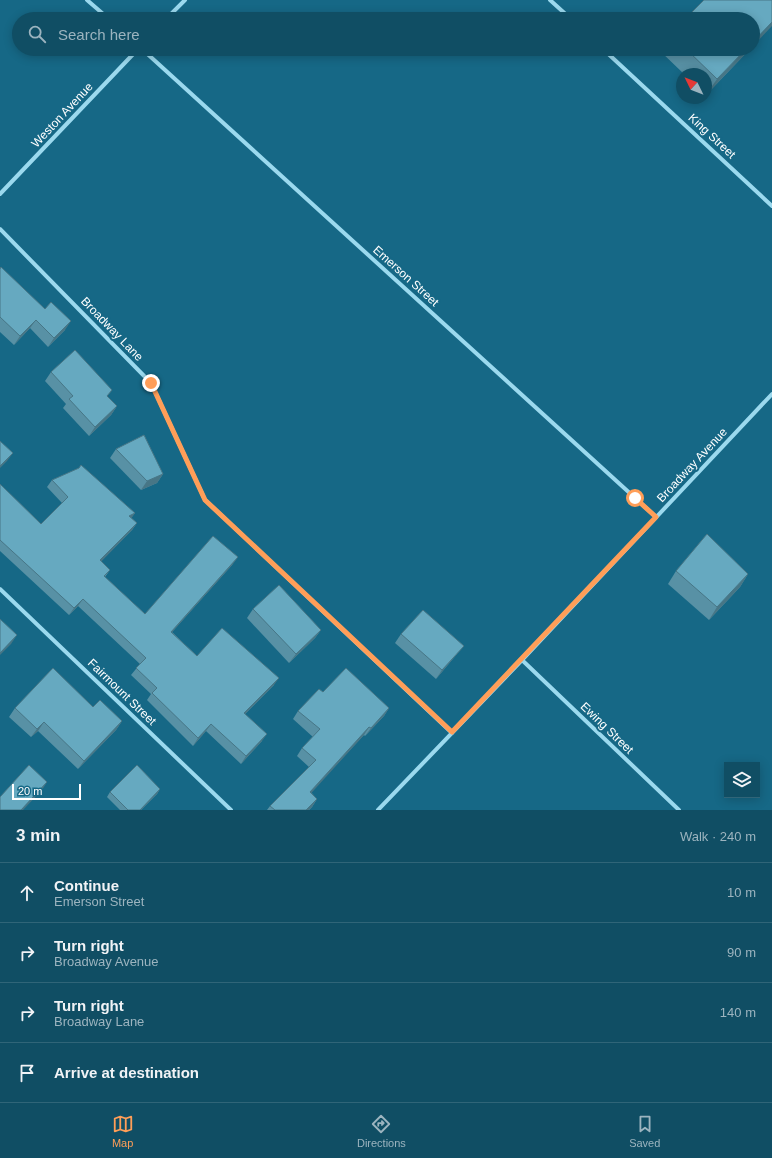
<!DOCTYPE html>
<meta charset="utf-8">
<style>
:root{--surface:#104e64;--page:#19556a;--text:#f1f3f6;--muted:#9cb4bf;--line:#306578;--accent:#ff9e58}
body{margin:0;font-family:Arial,sans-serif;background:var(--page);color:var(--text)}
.controls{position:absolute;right:12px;bottom:12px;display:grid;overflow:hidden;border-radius:0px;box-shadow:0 2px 10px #0003}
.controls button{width:36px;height:36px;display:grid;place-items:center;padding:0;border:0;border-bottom:1px solid var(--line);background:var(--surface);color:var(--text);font:20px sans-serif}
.compass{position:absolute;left:676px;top:68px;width:36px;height:36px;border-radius:50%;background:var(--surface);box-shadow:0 2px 10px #0003;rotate:313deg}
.scale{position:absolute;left:12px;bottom:10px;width:69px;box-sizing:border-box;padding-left:4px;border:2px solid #fff;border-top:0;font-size:11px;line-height:14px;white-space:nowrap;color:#fff;-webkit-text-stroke:3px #166886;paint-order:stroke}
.stop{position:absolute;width:12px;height:12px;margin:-9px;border:3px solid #ff9e58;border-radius:50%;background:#fff}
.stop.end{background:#ff9e58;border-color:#fff;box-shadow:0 1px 4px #0008}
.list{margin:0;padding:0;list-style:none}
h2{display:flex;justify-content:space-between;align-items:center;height:52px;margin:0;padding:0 16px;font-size:17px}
h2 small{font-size:13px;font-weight:400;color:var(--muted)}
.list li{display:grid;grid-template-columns:26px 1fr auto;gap:12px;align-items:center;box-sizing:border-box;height:60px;padding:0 16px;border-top:1px solid var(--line)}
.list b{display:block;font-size:15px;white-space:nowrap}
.list p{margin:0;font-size:13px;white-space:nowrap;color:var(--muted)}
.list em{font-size:13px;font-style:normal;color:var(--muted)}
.icon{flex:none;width:22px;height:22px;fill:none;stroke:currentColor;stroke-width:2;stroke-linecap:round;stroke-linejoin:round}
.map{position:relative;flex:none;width:772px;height:810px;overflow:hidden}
.search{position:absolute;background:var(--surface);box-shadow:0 2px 10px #0003;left:12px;right:12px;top:12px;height:44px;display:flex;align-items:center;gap:10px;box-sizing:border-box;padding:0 14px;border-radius:22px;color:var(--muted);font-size:15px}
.sheet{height:292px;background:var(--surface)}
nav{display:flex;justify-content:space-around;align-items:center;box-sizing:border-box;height:56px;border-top:1px solid var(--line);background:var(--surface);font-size:11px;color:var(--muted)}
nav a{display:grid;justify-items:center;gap:2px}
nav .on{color:var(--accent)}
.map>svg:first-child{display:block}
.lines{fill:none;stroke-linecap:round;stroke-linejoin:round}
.minor{stroke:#9bd9ee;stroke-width:4}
.wall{fill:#5891a5}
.shaded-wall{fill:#477686}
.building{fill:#66a9c0;stroke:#477686}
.route{stroke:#ff9e58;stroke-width:5}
.labels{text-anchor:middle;stroke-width:4;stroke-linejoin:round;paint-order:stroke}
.street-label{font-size:12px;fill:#fff;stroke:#166886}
</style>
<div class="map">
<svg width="772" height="810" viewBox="0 0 772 810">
<rect width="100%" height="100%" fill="#166886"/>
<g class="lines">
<!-- minor -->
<g class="minor">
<path d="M87,0l22,19"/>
<path d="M550,0l21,19"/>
<path d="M166,19l19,-19"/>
<path d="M142,49l514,468"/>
<path d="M603,49l169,157"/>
<path d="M0,194l138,-145"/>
<path d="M0,229l151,154 54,117 247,233"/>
<path d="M0,589l231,221"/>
<path d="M522,660l157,150"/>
<path d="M378,810l144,-150 250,-266"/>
</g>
</g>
<!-- wall -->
<g class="wall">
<path d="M660,49h90l-44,46v-21h-22l-25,-24z"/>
<path d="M0,269l65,61 -17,17 -18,-19 -16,17 -14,-13z"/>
<path d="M51,372l57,25 9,9 -6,9 -22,21 -26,-28 3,-4 -21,-23z"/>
<path d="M116,449l47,25 -6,9 -16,7 -31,-32z"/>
<path d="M52,480l83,33 -4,5 6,5 -5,7 -31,31 9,9 -5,7 40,37 88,-50 -61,68 25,24 77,29 -29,29 17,27 -21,23 -35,-33 -13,15 -46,-46 4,-6 -20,-19 9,-11 -62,-58 -9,9 -69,-64v-67l41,40 21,-21 -15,-16z"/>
<path d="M676,571l72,3 -8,13 -31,33 -41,-36z"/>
<path d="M253,609l68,21 -6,8 -26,25 -42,-45z"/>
<path d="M401,634l56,20 -21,25 -41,-36z"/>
<path d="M323,692l66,16 -5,8 -19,20 -1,-1 -53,57 6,7 -5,8 -3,3h-42l3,-4 39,-39 -12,-11 5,-8 11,-11 -20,-18 5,-8z"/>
<path d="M93,707l29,14 -6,9 -38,39 -40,-38 -7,6 -22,-20 6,-9z"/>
<path d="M160,789l-3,5 -16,16h-21l-13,-13 3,-5z"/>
</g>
<!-- shaded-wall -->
<g class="shaded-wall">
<path d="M772,22v4l-19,20v-4z"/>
<path d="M746,49h4l-44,46 11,-16z"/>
<path d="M36,320l-6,8 -16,17 6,-9z"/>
<path d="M71,321l-6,9 -17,17 6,-9z"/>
<path d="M117,406l-6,9 -22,21 6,-9z"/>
<path d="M13,453l-6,8 -7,7v-2z"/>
<path d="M163,474l-6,9 -16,7 6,-9z"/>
<path d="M135,513l-5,7 -1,-4z"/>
<path d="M137,523l-5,7 -37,38 5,-8z"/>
<path d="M238,557l-5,7 -67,75 5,-7z"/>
<path d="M748,574l-8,13 -31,33 8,-13z"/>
<path d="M83,599l-5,7 -9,9 5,-7z"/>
<path d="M321,630l-6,8 -26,25 7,-9z"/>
<path d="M17,635l-6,9 -11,11v-2z"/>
<path d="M464,646l-7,8 -21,25 6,-9z"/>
<path d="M279,678l-5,7 -35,35 5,-7z"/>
<path d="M389,708l-5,8 -19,20 6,-8z"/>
<path d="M122,721l-6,9 -38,39 6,-8z"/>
<path d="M44,722l-6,9 -7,6 6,-8z"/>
<path d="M211,724l-5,7 -13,15 5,-8z"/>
<path d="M369,727l-5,8 -59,65 5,-8z"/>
<path d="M267,734l-5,7 -21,23 5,-8z"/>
<path d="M47,782l-5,8 -19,20h-2z"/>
<path d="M160,789l-3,5 -16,16h-1z"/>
<path d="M317,799l-5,8 -3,3h-3z"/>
</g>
<!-- building -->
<g class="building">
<path d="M704,0h68v22l-19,20v-23h-68z"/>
<path d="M686,49h60l-29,30z"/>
<path d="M1,267l44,42 6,-7 20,19 -17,17 -18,-18 -16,16 -20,-19v-48z"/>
<path d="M75,350l37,40 -5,6 10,10 -22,21 -26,-28 4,-3 -22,-24z"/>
<path d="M144,435l19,39 -16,7 -31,-32z"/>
<path d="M0,441l13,12 -13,13z"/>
<path d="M81,465l54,48 -6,3 8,7 -37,37 10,10 -6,6 41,38 68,-78 25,21 -67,75 26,24 25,-28 57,50 -35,35 23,21 -21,22 -35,-32 -13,14 -46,-45 5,-5 -21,-20 10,-10 -63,-59 -9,9 -74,-68v-56l41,40 27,-27 -16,-17 27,-12z"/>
<path d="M707,534l41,40 -31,33 -41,-36z"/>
<path d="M279,585l42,45 -25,24 -43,-45z"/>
<path d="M423,610l41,36 -22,24 -41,-36z"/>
<path d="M0,619l17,16 -17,18z"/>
<path d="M53,668l40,39 7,-7 22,21 -38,40 -40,-39 -7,7 -22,-21z"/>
<path d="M346,668l43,40 -18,20 -2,-1 -59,65 7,7 -11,11h-31l-5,-4 46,-46 -14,-12 18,-19 -22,-18 21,-22 4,3z"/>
<path d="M29,765l18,17 -26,28h-21v-13z"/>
<path d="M137,765l23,24 -20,21h-12l-18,-18z"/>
</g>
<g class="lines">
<!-- route -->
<path class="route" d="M151,383l54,117 247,232 204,-215 -21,-19"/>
</g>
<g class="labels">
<!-- street labels -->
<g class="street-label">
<text transform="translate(62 115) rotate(-47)" y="4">Weston Avenue</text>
<text transform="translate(712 136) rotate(43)" y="4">King Street</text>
<text transform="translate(406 276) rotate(42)" y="4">Emerson Street</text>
<text transform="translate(112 329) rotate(46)" y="4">Broadway Lane</text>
<text transform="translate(692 465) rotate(-47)" y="4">Broadway Avenue</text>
<text transform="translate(122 692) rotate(44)" y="4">Fairmount Street</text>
<text transform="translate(607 728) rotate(44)" y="4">Ewing Street</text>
</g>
</g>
</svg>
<div class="controls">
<button><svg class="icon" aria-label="layers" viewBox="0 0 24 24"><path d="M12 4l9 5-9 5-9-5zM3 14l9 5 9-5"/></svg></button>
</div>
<svg class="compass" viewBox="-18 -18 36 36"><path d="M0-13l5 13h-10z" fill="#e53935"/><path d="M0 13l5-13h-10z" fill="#9cb4bf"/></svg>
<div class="scale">20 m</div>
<div class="stop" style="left:635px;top:498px"></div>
<div class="stop end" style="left:151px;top:383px"></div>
<div class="search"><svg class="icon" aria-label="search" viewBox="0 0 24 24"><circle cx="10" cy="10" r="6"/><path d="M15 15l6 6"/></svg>Search here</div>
</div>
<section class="sheet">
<h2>3 min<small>Walk · 240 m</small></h2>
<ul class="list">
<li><svg class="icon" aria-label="ahead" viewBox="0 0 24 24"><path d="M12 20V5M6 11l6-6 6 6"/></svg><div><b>Continue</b><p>Emerson Street</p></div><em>10 m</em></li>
<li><svg class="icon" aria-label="right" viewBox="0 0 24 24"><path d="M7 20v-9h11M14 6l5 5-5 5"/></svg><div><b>Turn right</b><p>Broadway Avenue</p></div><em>90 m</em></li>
<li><svg class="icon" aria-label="right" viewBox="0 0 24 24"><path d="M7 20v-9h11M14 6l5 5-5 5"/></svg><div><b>Turn right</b><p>Broadway Lane</p></div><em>140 m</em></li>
<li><svg class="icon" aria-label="arrive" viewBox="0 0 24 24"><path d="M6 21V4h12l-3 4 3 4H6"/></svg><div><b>Arrive at destination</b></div></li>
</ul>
</section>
<nav>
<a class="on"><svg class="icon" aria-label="map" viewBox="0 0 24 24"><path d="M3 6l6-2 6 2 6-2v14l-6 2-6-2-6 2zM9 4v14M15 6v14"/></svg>Map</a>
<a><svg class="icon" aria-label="directions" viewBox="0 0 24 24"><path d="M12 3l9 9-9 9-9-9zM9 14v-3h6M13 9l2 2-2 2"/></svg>Directions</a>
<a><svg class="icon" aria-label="saved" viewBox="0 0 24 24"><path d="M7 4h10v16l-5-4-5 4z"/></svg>Saved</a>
</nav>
